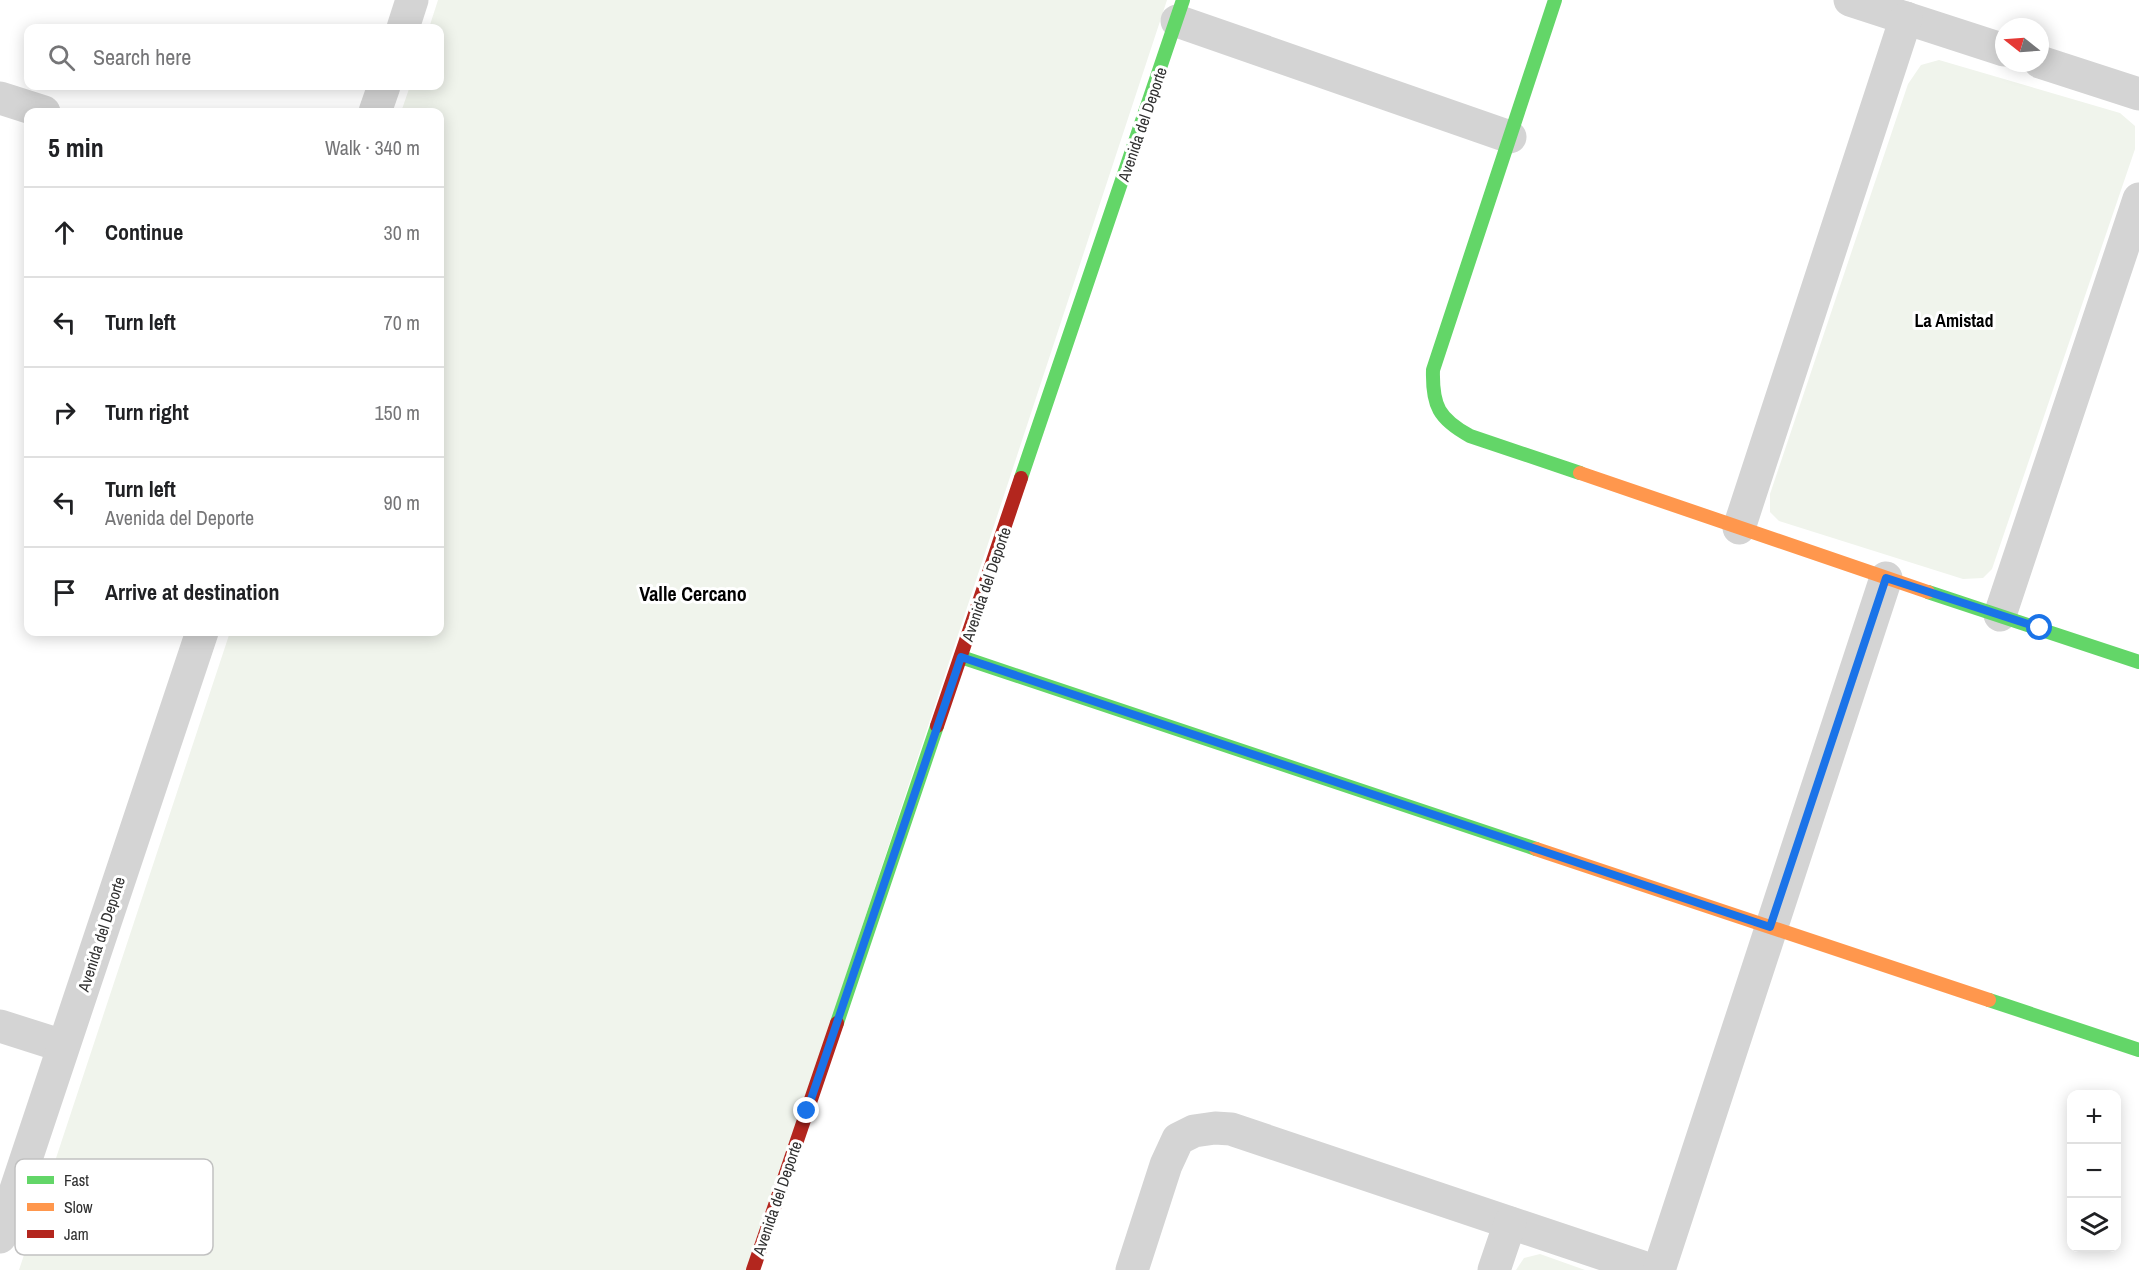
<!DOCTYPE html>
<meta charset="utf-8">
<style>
:root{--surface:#fff;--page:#f6f6f6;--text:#202124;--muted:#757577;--line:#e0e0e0}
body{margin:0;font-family:"Archivo Narrow",sans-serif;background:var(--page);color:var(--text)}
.controls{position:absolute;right:18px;bottom:18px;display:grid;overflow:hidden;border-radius:12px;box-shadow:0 3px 15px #0003}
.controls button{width:54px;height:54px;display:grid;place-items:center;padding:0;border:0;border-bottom:2px solid var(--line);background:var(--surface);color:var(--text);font:30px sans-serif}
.compass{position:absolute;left:1995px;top:18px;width:54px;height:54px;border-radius:50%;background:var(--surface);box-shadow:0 3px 15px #0003;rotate:287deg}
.stop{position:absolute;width:18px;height:18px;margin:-14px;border:4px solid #1a73e8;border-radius:50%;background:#fff}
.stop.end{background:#1a73e8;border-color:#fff;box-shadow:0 2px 6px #0008}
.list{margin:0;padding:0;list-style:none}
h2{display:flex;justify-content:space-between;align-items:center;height:78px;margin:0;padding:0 24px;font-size:26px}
h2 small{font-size:20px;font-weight:400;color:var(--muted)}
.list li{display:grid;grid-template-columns:39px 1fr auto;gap:18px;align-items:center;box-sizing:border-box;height:90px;padding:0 24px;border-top:2px solid var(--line)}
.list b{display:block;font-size:22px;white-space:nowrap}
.list p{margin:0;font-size:20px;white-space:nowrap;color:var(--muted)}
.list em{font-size:20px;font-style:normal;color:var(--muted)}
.icon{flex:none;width:33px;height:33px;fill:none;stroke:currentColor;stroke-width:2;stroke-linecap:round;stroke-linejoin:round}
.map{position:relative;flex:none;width:2139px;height:1270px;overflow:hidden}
.search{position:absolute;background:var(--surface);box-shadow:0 3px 15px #0003;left:24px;top:24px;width:420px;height:66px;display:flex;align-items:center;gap:15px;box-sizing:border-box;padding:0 21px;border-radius:12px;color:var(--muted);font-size:22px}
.panel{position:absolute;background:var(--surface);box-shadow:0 3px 15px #0003;left:24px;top:108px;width:420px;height:528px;border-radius:12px}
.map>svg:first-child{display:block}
.green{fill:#f0f4ec}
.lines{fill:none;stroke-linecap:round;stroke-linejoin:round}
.street{stroke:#d4d4d4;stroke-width:33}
.fast{stroke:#63d668;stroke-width:14}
.slow{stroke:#ff974d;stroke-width:14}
.jam{stroke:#b3261e;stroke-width:14}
.route{stroke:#1a73e8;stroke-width:8}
.labels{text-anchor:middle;stroke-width:6;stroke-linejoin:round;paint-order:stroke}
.street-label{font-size:16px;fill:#2f2f2f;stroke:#fff}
.neighbourhood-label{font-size:18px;font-weight:bold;fill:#000;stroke:#fff}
.quarter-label{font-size:20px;font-weight:bold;fill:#000;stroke:#fff}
.key{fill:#fff;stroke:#c1c1c1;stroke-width:1.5}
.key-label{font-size:16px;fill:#2f2f2f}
</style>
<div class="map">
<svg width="2139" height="1270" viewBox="0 0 2139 1270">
<rect width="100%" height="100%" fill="#fff"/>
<!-- green -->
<g class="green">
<path d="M438,0h729l-418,1270h-730l211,-638h210v-520h-39l9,-26h30v-58h-11z"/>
<path d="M1939,60l181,53 15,13v23l-143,420 -9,9 -20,1 -184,-58 -9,-9v-18l138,-410 13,-19z"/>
<path d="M1540,1254l45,16h-69l8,-12z"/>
</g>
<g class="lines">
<!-- street -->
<g class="street">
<path d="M1850,0l154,50"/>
<path d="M1177,21l333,116"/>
<path d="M403,28l9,-28"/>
<path d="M2040,62l99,32"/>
<path d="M0,98l44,14"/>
<path d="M375,112l9,-26"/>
<path d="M1739,528l167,-510"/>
<path d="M2000,615l139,-416"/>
<path d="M0,1026l63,20"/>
<path d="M0,1237l202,-605"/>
<path d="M1132,1270l34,-105 12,-26 16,-8 21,-3 16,1 420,141"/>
<path d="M1494,1270l16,-47"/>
<path d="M1659,1270l227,-692"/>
</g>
<!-- fast -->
<g class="fast">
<path d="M1555,0l-122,370c-1,36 6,49 37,66l110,37"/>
<path d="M1021,478l162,-478"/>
<path d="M1928,592l211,70"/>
<path d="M961,657l575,192"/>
<path d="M1989,1000l150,50"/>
<path d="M837,1023l100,-297"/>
</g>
<!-- slow -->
<g class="slow">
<path d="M1580,473l348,119"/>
<path d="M1536,849l453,151"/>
</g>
<!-- jam -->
<g class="jam">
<path d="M937,726l84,-248"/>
<path d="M753,1270l84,-247"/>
</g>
</g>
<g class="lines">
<!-- route -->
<path class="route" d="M807,1111l154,-454 809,270 116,-349 154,50"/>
</g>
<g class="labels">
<!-- street labels -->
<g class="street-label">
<text transform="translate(1142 124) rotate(-71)" y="6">Avenida del Deporte</text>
<text transform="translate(986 584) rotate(-71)" y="6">Avenida del Deporte</text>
<text transform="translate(101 934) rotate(-72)" y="6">Avenida del Deporte</text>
<text transform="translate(777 1198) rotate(-71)" y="6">Avenida del Deporte</text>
</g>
<!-- neighbourhood labels -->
<g class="neighbourhood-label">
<text x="1954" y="327">La Amistad</text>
</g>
<!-- quarter labels -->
<g class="quarter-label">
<text x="693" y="601">Valle Cercano</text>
</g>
</g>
<!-- legend -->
<rect x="15" y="1159" width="198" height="96" rx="9" class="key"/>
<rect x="27" y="1176" width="27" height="8" fill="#63d668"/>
<rect x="27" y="1203" width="27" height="8" fill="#ff974d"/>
<rect x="27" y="1230" width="27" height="8" fill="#b3261e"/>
<g class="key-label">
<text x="64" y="1186">Fast</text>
<text x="64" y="1213">Slow</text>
<text x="64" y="1240">Jam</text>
</g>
</svg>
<div class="controls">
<button>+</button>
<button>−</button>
<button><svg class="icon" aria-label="layers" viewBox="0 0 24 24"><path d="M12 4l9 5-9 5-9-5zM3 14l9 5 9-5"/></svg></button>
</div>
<svg class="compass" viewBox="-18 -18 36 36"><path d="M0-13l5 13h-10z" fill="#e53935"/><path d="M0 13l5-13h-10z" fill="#757577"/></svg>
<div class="stop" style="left:2040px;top:628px"></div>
<div class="stop end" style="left:807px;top:1111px"></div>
<div class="search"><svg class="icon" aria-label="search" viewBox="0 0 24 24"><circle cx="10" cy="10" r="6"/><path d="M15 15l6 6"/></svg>Search here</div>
<section class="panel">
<h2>5 min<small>Walk · 340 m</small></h2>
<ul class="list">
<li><svg class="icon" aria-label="ahead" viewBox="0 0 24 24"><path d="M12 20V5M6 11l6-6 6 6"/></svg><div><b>Continue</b></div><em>30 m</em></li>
<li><svg class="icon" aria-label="left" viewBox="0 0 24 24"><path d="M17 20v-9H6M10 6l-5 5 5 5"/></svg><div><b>Turn left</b></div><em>70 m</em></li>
<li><svg class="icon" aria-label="right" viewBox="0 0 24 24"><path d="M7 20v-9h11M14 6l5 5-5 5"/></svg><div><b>Turn right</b></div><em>150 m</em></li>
<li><svg class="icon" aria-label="left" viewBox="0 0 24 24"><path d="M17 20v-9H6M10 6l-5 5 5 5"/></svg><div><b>Turn left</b><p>Avenida del Deporte</p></div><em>90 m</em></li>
<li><svg class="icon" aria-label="arrive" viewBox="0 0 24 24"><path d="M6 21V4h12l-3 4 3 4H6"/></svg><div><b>Arrive at destination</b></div></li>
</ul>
</section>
</div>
